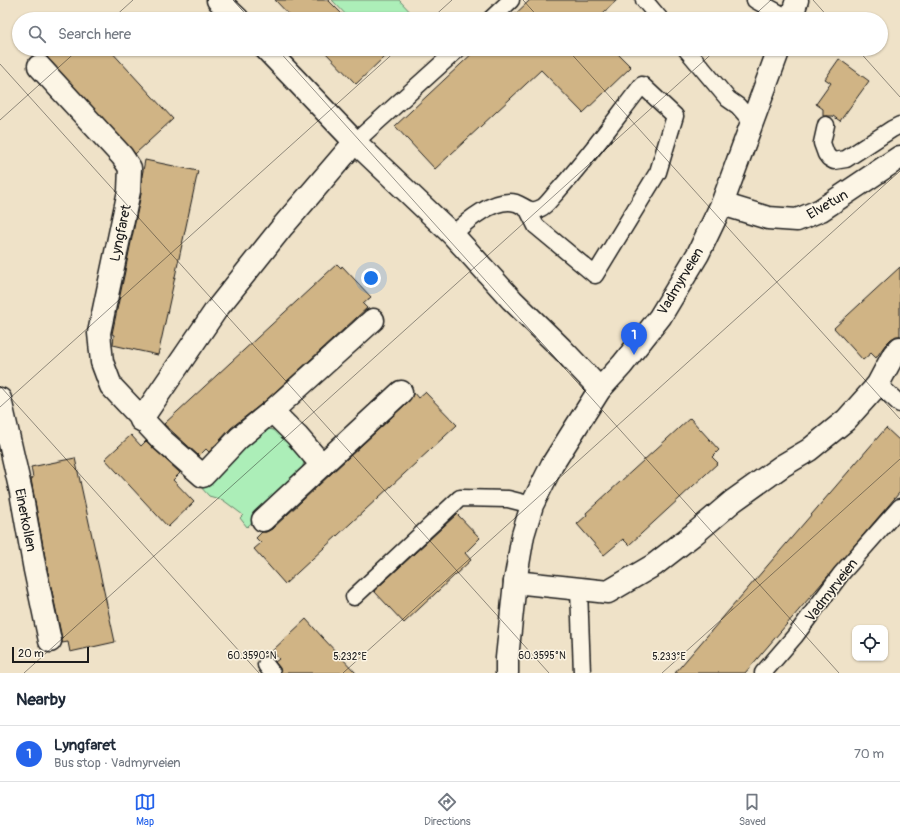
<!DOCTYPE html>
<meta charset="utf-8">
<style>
:root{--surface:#fff;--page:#f6f6f7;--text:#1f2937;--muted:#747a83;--line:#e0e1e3;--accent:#2563eb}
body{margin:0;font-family:Pangolin,sans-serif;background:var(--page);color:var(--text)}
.controls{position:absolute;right:12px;bottom:12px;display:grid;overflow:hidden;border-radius:8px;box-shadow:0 1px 3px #0004}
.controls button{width:36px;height:36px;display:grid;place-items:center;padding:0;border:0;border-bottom:1px solid var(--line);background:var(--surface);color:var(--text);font:20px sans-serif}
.scale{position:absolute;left:12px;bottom:10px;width:77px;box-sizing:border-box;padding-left:4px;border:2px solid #1c1c1c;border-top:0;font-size:11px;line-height:14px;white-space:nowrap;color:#1c1c1c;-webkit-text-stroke:3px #fcf5e5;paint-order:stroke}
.you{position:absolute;left:371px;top:278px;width:14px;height:14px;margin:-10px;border:3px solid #fff;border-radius:50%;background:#1a73e8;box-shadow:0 0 0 6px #1a73e833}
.badge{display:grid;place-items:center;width:26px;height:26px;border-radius:50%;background:var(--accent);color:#fff;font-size:13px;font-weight:700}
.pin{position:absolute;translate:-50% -33px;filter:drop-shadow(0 1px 2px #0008)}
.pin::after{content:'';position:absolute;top:21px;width:14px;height:12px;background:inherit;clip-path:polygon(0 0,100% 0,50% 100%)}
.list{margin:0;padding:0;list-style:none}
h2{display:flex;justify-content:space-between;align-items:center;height:52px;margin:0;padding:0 16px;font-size:17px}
h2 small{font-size:13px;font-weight:400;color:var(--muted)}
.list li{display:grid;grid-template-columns:26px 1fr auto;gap:12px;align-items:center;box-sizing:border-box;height:56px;padding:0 16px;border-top:1px solid var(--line)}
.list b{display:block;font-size:15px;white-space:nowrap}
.list p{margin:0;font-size:13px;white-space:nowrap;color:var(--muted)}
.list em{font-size:13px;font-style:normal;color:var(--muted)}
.icon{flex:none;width:22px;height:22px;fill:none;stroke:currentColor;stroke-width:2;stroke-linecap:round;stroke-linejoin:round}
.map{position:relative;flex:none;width:900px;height:673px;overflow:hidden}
.search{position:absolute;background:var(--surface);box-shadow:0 1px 3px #0004;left:12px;right:12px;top:12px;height:44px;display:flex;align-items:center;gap:10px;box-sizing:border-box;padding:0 14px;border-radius:22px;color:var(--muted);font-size:15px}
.sheet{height:108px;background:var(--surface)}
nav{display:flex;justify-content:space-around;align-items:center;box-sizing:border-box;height:56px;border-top:1px solid var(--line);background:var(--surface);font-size:11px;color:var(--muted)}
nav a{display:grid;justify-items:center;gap:2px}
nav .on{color:var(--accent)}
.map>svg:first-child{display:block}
.green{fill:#aceeb8;stroke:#64856a}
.building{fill:#d0b485;stroke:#1c1c1c}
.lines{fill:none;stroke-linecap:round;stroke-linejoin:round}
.lane-casing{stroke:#1c1c1c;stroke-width:19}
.street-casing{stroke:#1c1c1c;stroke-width:25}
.secondary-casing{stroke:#1c1c1c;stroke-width:25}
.lane{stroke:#fcf5e5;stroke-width:16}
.street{stroke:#fcf5e5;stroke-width:22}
.secondary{stroke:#fcf5e5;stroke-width:22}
.ticks{fill:none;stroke:#1c1c1c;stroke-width:1;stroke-opacity:0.45}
.labels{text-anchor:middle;stroke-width:3;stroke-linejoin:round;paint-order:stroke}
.street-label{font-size:14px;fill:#1c1c1c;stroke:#fcf5e5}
.ticks-label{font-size:10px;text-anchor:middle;fill:#1c1c1c;stroke:#fcf5e5;stroke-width:3;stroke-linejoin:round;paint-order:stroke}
</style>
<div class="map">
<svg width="900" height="673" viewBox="0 0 900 673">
<rect width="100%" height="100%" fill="#efe2c8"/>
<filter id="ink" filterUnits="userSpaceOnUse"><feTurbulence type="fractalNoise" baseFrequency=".025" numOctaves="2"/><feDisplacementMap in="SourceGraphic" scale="8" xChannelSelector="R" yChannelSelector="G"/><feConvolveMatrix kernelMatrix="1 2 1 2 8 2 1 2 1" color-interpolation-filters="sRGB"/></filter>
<g filter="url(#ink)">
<!-- green -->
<g class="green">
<path d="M332,0h67l18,19h-67z"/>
<path d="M267,429l14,2 23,27c0,13 -7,20 -16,30l-3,-4 -7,6 4,4 -35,33 -7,-9 3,-3 -20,-15 -14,-4 -11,-12 40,-34z"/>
</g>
<!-- building -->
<g class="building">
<path d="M275,0h53l19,19h-54z"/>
<path d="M530,0h87l-14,13 4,5 -1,1h-96z"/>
<path d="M46,49h63l64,70 -38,35 -88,-97 3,-3z"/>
<path d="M322,49h54l8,8 -28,27z"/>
<path d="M477,49h136l18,18 -48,46 -42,-43 -106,99 -40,-43z"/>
<path d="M839,59l30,22 -29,40 -7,-5h-10v-7l-7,-5 15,-21 -6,-4z"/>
<path d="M145,160l53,11 -40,184 -45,-10 1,-10 -2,-1 29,-140 1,-18z"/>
<path d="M337,264l4,4 1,-2 29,31 -8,7 4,4 -103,94 -33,26 -22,24 -3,-3 -7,7 -35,-32z"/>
<path d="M900,267v69h-4l-5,3 -6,6 -9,13 -5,-5 -8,7 -29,-32z"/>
<path d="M425,392l32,33 -172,159 -31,-35 7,-6 -5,-5 6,-6h4l6,-3 137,-128 5,-8 4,5z"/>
<path d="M690,418l29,32 -7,7 6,6 -89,82 -6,-6 -19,16 -27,-31 10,-9 -1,-2z"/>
<path d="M886,428l14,13v51l-155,181h-70z"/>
<path d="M131,435l10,11 5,-5 34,32 -7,7 21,22 -26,25 -63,-68z"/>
<path d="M75,458l40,184 -45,10 -2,-10 -6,1v-5l-15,-70 -16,-89 2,-1 -2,-11z"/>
<path d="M457,514l23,24 -15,15 6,7 -67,63 -30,-32z"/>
<path d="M306,619l16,18 34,36h-75l-1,-5 -5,-6 4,-3 -7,-8z"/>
</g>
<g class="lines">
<defs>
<g id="lane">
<path d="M644,0l16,19"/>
<path d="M755,0l35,19"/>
<path d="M491,19l20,-19"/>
<path d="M686,49l42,50 10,7 14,16"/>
<path d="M826,125l-4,18 4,11 3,4 5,3 12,-2 46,-30 8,-4"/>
<path d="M355,142l103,-93"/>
<path d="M453,235c13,-14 42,-38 63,-32 9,3 13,11 25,5 5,-2 11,-11 15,-15 31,-34 58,-72 86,-108l33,31 -17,56 -63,103 -59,-49 -8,-16"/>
<path d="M878,384l22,20"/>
<path d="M579,589l3,84"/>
<path d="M354,597l106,-99 48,1 24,6"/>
<path d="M266,665l6,8"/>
<path d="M763,673l32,-37 46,-62 59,-67"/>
</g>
<g id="street">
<path d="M39,66l83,90 8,12 -1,23 -30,142 3,29 9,24 51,54 41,36 36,-38 33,-27 101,-91"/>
<path d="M722,204l46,14 29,2 24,-10 79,-53"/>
<path d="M0,399l21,93 14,78 15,71"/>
<path d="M141,420l75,-110 67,-84 72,-84"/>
<path d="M322,465l79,-73"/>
<path d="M263,520l59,-55 -25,-29 -25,-25"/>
<path d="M515,582l93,10 46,-27 40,-31 39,-33 49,-35 27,-16 37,-30 27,-30 5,-6 16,-30 6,-6"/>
</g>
<g id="secondary">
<path d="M218,0l20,19"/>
<path d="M791,19l6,-19"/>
<path d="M266,49l89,93 98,93 59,65 49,48 39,41"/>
<path d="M507,673v-15l8,-76 8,-47 9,-30 20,-40 48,-76 22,-24 38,-48 38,-63 24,-50 57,-155"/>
</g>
</defs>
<!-- lane casing -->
<use href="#lane" class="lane-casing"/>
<!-- street casing -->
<use href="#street" class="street-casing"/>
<!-- secondary casing -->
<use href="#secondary" class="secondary-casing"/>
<!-- lane -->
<use href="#lane" class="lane"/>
<!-- street -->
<use href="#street" class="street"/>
<!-- secondary -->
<use href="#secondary" class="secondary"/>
</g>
</g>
<!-- ticks -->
<path class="ticks" d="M233,0l17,19M523,0l17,19M813,0l17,19M112,19l21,-19M431,19l21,-19M750,19l21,-19M277,49l562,624M567,49l333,370M857,49l43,48M0,64l549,609M0,120l79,-71M0,386l259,287M0,407l398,-358M24,673l693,-624M343,673l557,-502M662,673l238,-214"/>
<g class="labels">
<!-- street labels -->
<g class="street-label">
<text transform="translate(827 204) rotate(-30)" y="5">Elvetun</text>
<text transform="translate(120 233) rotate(-78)" y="5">Lyngfaret</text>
<text transform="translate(680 281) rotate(-59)" y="5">Vadmyrveien</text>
<text transform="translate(26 520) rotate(79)" y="5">Einerkollen</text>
<text transform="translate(831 590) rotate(-52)" y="5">Vadmyrveien</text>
</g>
</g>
<g class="ticks-label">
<text x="252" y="659">60.3590°N</text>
<text x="542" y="659">60.3595°N</text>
<text x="350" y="660">5.232°E</text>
<text x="669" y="660">5.233°E</text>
</g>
</svg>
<div class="controls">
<button><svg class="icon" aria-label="locate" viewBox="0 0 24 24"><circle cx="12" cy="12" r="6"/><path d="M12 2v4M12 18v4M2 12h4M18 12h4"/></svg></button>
</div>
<div class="scale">20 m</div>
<div class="you"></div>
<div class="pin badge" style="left:634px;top:355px">1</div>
<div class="search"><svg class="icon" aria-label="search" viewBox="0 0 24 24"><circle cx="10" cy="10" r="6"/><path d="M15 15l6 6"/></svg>Search here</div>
</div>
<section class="sheet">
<h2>Nearby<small></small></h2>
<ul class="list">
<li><span class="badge">1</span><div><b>Lyngfaret</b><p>Bus stop · Vadmyrveien</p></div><em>70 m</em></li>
</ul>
</section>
<nav>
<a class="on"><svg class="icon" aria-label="map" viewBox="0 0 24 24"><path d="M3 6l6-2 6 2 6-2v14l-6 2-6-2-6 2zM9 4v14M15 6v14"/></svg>Map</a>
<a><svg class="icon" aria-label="directions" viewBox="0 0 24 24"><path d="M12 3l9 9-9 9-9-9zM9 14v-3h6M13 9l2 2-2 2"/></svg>Directions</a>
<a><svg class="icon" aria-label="saved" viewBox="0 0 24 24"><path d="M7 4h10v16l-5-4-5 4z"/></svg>Saved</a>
</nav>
